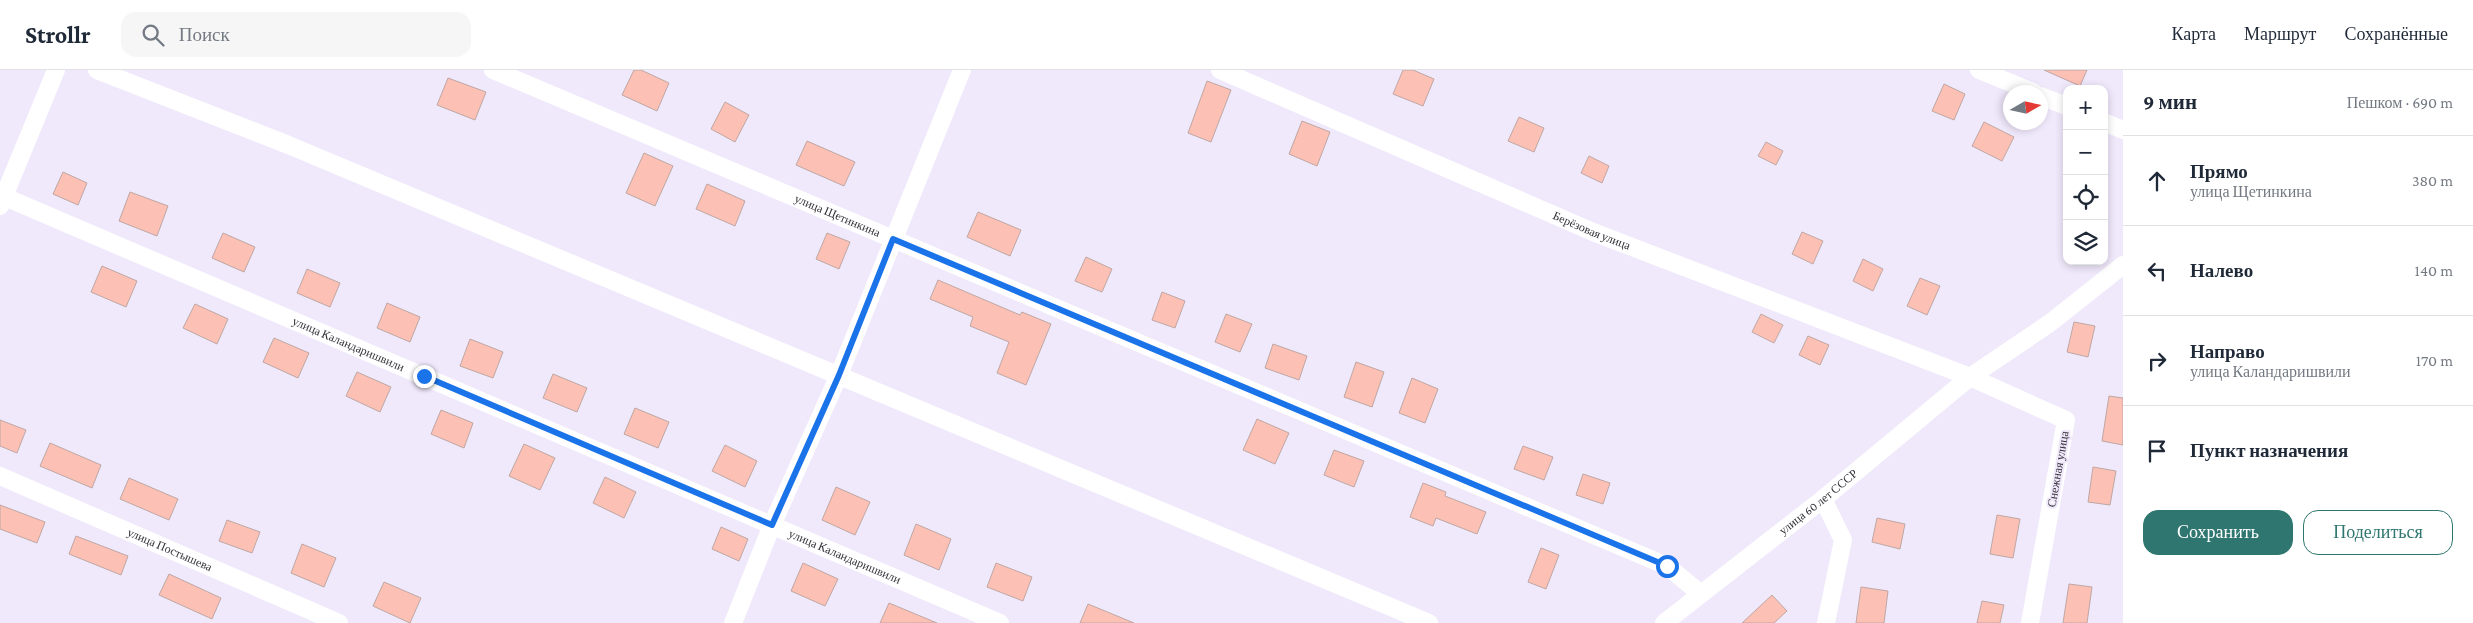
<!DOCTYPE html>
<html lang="ru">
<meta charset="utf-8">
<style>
:root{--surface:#fff;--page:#f6f6f7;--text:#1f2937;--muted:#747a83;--line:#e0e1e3;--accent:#2e766f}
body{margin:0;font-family:"Crimson Pro",serif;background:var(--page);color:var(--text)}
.controls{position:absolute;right:15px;top:15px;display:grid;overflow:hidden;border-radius:10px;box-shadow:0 2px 8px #0003}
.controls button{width:45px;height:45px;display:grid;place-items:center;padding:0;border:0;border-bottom:1px solid var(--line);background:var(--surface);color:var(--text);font:25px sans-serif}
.compass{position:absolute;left:2003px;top:15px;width:45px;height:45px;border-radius:50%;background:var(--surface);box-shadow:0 2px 8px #0003;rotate:81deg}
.stop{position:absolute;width:15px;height:15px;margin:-11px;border:4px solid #1a73e8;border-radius:50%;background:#fff}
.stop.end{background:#1a73e8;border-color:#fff;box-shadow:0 1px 5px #0008}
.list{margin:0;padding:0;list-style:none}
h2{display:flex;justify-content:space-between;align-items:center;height:65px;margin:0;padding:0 20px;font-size:21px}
h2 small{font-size:16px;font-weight:400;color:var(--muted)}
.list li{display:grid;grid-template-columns:32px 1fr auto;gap:15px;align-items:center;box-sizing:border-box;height:90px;padding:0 20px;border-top:1px solid var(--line)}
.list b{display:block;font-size:19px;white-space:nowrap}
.list p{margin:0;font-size:16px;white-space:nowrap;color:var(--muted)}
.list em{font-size:16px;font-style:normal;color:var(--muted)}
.actions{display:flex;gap:10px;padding:15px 20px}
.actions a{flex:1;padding:11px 0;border:1px solid var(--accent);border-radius:15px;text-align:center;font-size:18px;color:var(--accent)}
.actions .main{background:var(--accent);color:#fff}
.icon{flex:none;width:28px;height:28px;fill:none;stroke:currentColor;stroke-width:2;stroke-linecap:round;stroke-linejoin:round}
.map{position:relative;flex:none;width:2123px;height:553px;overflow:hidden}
header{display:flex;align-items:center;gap:30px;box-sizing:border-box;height:70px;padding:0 25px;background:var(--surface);border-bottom:1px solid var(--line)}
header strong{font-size:24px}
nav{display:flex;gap:28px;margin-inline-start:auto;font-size:18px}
.search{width:350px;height:45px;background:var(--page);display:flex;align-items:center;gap:12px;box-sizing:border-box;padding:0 18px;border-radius:15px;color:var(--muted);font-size:19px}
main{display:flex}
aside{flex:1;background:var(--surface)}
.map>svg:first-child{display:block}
.building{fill:#fdc0b5;stroke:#bea7a3}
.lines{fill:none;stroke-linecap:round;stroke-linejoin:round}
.minor{stroke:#fff;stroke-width:18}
.route{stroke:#1a73e8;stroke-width:6}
.labels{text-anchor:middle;stroke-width:4;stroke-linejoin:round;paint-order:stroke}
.street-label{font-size:12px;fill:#333037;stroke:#f0e8fb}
</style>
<header>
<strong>Strollr</strong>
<div class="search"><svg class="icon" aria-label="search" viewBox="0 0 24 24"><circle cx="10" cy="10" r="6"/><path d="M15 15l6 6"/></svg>Поиск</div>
<nav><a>Карта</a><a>Маршрут</a><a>Сохранённые</a></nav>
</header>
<main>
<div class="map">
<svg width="2123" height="553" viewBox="0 0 2123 553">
<rect width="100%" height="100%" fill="#f0e8fb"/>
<!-- building -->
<g class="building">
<path d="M634,0h7l28,13 -12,28 -35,-16z"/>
<path d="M1403,0h10l21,9 -11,27 -30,-12z"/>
<path d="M2044,0h43l-7,16z"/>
<path d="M448,8l38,14 -11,28 -38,-15z"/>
<path d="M1207,11l24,9 -20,52 -23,-9z"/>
<path d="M1944,14l21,10 -11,26 -22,-9z"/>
<path d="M725,32l24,13 -14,27 -24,-13z"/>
<path d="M1519,47l25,11 -10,24 -26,-11z"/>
<path d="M1302,51l28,11 -13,34 -28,-12z"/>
<path d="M1984,52l30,15 -12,24 -30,-15z"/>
<path d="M807,71l48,21 -11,24 -48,-21z"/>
<path d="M1766,72l17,9 -7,14 -18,-9z"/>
<path d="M644,83l29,13 -18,40 -29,-13z"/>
<path d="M1589,86l20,10 -7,17 -21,-10z"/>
<path d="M63,102l24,11 -9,22 -25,-11z"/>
<path d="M707,114l38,17 -10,25 -39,-17z"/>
<path d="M130,122l38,14 -11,30 -38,-15z"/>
<path d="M978,142l43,18 -11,26 -43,-19z"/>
<path d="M1802,162l21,9 -10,23 -21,-10z"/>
<path d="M223,163l32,14 -11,25 -32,-14z"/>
<path d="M827,163l23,9 -11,27 -23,-10z"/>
<path d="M1086,187l26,12 -10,23 -27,-11z"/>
<path d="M1863,189l20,10 -10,22 -20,-10z"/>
<path d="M102,196l35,15 -11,26 -35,-15z"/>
<path d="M307,199l33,14 -10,24 -33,-14z"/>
<path d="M1920,208l20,8 -13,29 -20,-9z"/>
<path d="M938,210l82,35 2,-3 29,12 -25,61 -29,-12 12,-31 -39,-16 3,-9 -43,-18z"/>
<path d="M1162,222l23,9 -10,27 -23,-8z"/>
<path d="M387,233l33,14 -10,25 -33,-14z"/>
<path d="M195,234l33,15 -11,25 -34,-16z"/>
<path d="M1226,244l26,10 -12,28 -25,-10z"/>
<path d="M1761,244l22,11 -9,18 -22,-11z"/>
<path d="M2074,252l21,4 -7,31 -21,-5z"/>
<path d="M1808,266l21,9 -9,20 -21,-10z"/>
<path d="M274,268l35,15 -11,25 -35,-16z"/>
<path d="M470,269l33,13 -10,26 -33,-12z"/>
<path d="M1273,274l34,12 -8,24 -34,-12z"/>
<path d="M1356,292l28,10 -12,35 -28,-10z"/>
<path d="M357,302l34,15 -11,25 -34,-16z"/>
<path d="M553,304l34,14 -10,24 -34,-14z"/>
<path d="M1412,308l26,11 -13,34 -26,-10z"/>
<path d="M2109,326l14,2v47l-21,-4z"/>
<path d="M635,338l34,14 -11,26 -34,-14z"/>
<path d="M441,340l32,13 -9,25 -33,-14z"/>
<path d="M1257,349l32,14 -14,31 -32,-14z"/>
<path d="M0,350l26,10 -9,23 -17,-7z"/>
<path d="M50,373l51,22 -9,23 -52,-22z"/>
<path d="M524,374l31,14 -15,32 -31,-14z"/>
<path d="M725,375l32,16 -12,26 -33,-16z"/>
<path d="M1523,376l30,11 -9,23 -30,-11z"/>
<path d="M1334,380l30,11 -10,26 -30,-12z"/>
<path d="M2093,397l23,4 -6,34 -22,-3z"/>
<path d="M1583,404l27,9 -7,21 -27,-9z"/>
<path d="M605,407l31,15 -12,26 -31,-15z"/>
<path d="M129,408l49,21 -9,21 -49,-21z"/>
<path d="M1423,413l23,9 -1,4 41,16 -9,22 -41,-16 -3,8 -23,-9z"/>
<path d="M836,417l34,15 -15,33 -33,-15z"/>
<path d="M0,435l45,17 -8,21 -37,-14z"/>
<path d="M1997,445l23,4 -7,39 -23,-4z"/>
<path d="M1877,448l28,6 -5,25 -28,-7z"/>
<path d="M227,450l33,12 -8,21 -33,-12z"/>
<path d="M916,454l35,15 -12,31 -35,-15z"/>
<path d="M721,457l27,12 -9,22 -27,-12z"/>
<path d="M76,466l52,20 -7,19 -52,-21z"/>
<path d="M302,474l34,14 -12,29 -33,-14z"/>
<path d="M1541,478l18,7 -13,34 -18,-7z"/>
<path d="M803,493l35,16 -13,27 -34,-15z"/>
<path d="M996,493l36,14 -9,24 -36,-14z"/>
<path d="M169,504l52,24 -9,21 -53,-24z"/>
<path d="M384,512l37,16 -11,25 -37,-17z"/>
<path d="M2069,514l23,3 -5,36h-24z"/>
<path d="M1861,517l27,4 -4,32h-28z"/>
<path d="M1772,525l15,16 -13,12h-32z"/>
<path d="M1982,531l22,4 -4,18h-23z"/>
<path d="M889,533l48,20h-57z"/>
<path d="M1088,534l46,19h-54z"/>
</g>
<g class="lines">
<!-- minor -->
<g class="minor">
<path d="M97,0l189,74 1143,479"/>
<path id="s1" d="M493,0l1174,496 34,28"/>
<path id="s2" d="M1220,0l373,162 377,145 96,43 -36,203"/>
<path d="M1979,0l54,22"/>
<path d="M2040,26l27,10"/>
<path d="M2104,52l19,8"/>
<path id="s3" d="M0,125l1000,428"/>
<path d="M0,136l56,-136"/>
<path id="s4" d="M0,406l339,147"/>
<path d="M1823,429l20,41 -17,83"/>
<path d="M733,553l39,-98 67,-150 123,-305"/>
<path id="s5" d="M1664,553l159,-124 147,-122 80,-54 73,-58"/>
</g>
</g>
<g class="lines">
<!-- route -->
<path class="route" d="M424,306l348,149 67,-150 54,-136 774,327"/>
</g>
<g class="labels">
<!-- street labels -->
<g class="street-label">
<text dy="4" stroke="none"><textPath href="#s1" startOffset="374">улица Щетинкина</textPath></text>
<text dy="4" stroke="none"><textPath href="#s2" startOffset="405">Берёзовая улица</textPath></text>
<text dy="4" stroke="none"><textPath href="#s3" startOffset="379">улица Каландаришвили</textPath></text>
<text transform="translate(2058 399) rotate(-80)" y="4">Снежная улица</text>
<text dy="4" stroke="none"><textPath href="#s5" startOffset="196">улица 60 лет СССР</textPath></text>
<text dy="4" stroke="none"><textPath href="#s4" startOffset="185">улица Постышева</textPath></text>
<text dy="4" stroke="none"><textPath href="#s3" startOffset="919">улица Каландаришвили</textPath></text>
</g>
</g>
</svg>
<div class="controls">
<button>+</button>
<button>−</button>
<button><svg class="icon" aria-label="locate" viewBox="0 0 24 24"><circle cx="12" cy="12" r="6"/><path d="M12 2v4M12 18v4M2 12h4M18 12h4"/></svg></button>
<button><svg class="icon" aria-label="layers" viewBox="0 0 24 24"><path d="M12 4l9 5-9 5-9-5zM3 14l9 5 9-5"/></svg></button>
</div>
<svg class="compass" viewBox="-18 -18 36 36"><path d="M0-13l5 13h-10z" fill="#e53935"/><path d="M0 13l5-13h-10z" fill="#747a83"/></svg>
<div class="stop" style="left:1667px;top:496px"></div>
<div class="stop end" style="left:424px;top:306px"></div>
</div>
<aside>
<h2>9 мин<small>Пешком · 690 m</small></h2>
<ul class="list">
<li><svg class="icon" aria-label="ahead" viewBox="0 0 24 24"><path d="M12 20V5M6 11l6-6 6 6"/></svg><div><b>Прямо</b><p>улица Щетинкина</p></div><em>380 m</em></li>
<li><svg class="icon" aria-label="left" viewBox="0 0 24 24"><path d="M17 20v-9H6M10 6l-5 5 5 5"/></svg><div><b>Налево</b></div><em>140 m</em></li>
<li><svg class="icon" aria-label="right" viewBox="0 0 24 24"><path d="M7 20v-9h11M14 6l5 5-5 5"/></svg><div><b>Направо</b><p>улица Каландаришвили</p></div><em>170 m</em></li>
<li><svg class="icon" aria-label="arrive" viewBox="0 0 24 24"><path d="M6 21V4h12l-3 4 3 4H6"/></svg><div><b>Пункт назначения</b></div></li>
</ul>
<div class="actions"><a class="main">Сохранить</a><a>Поделиться</a></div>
</aside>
</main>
